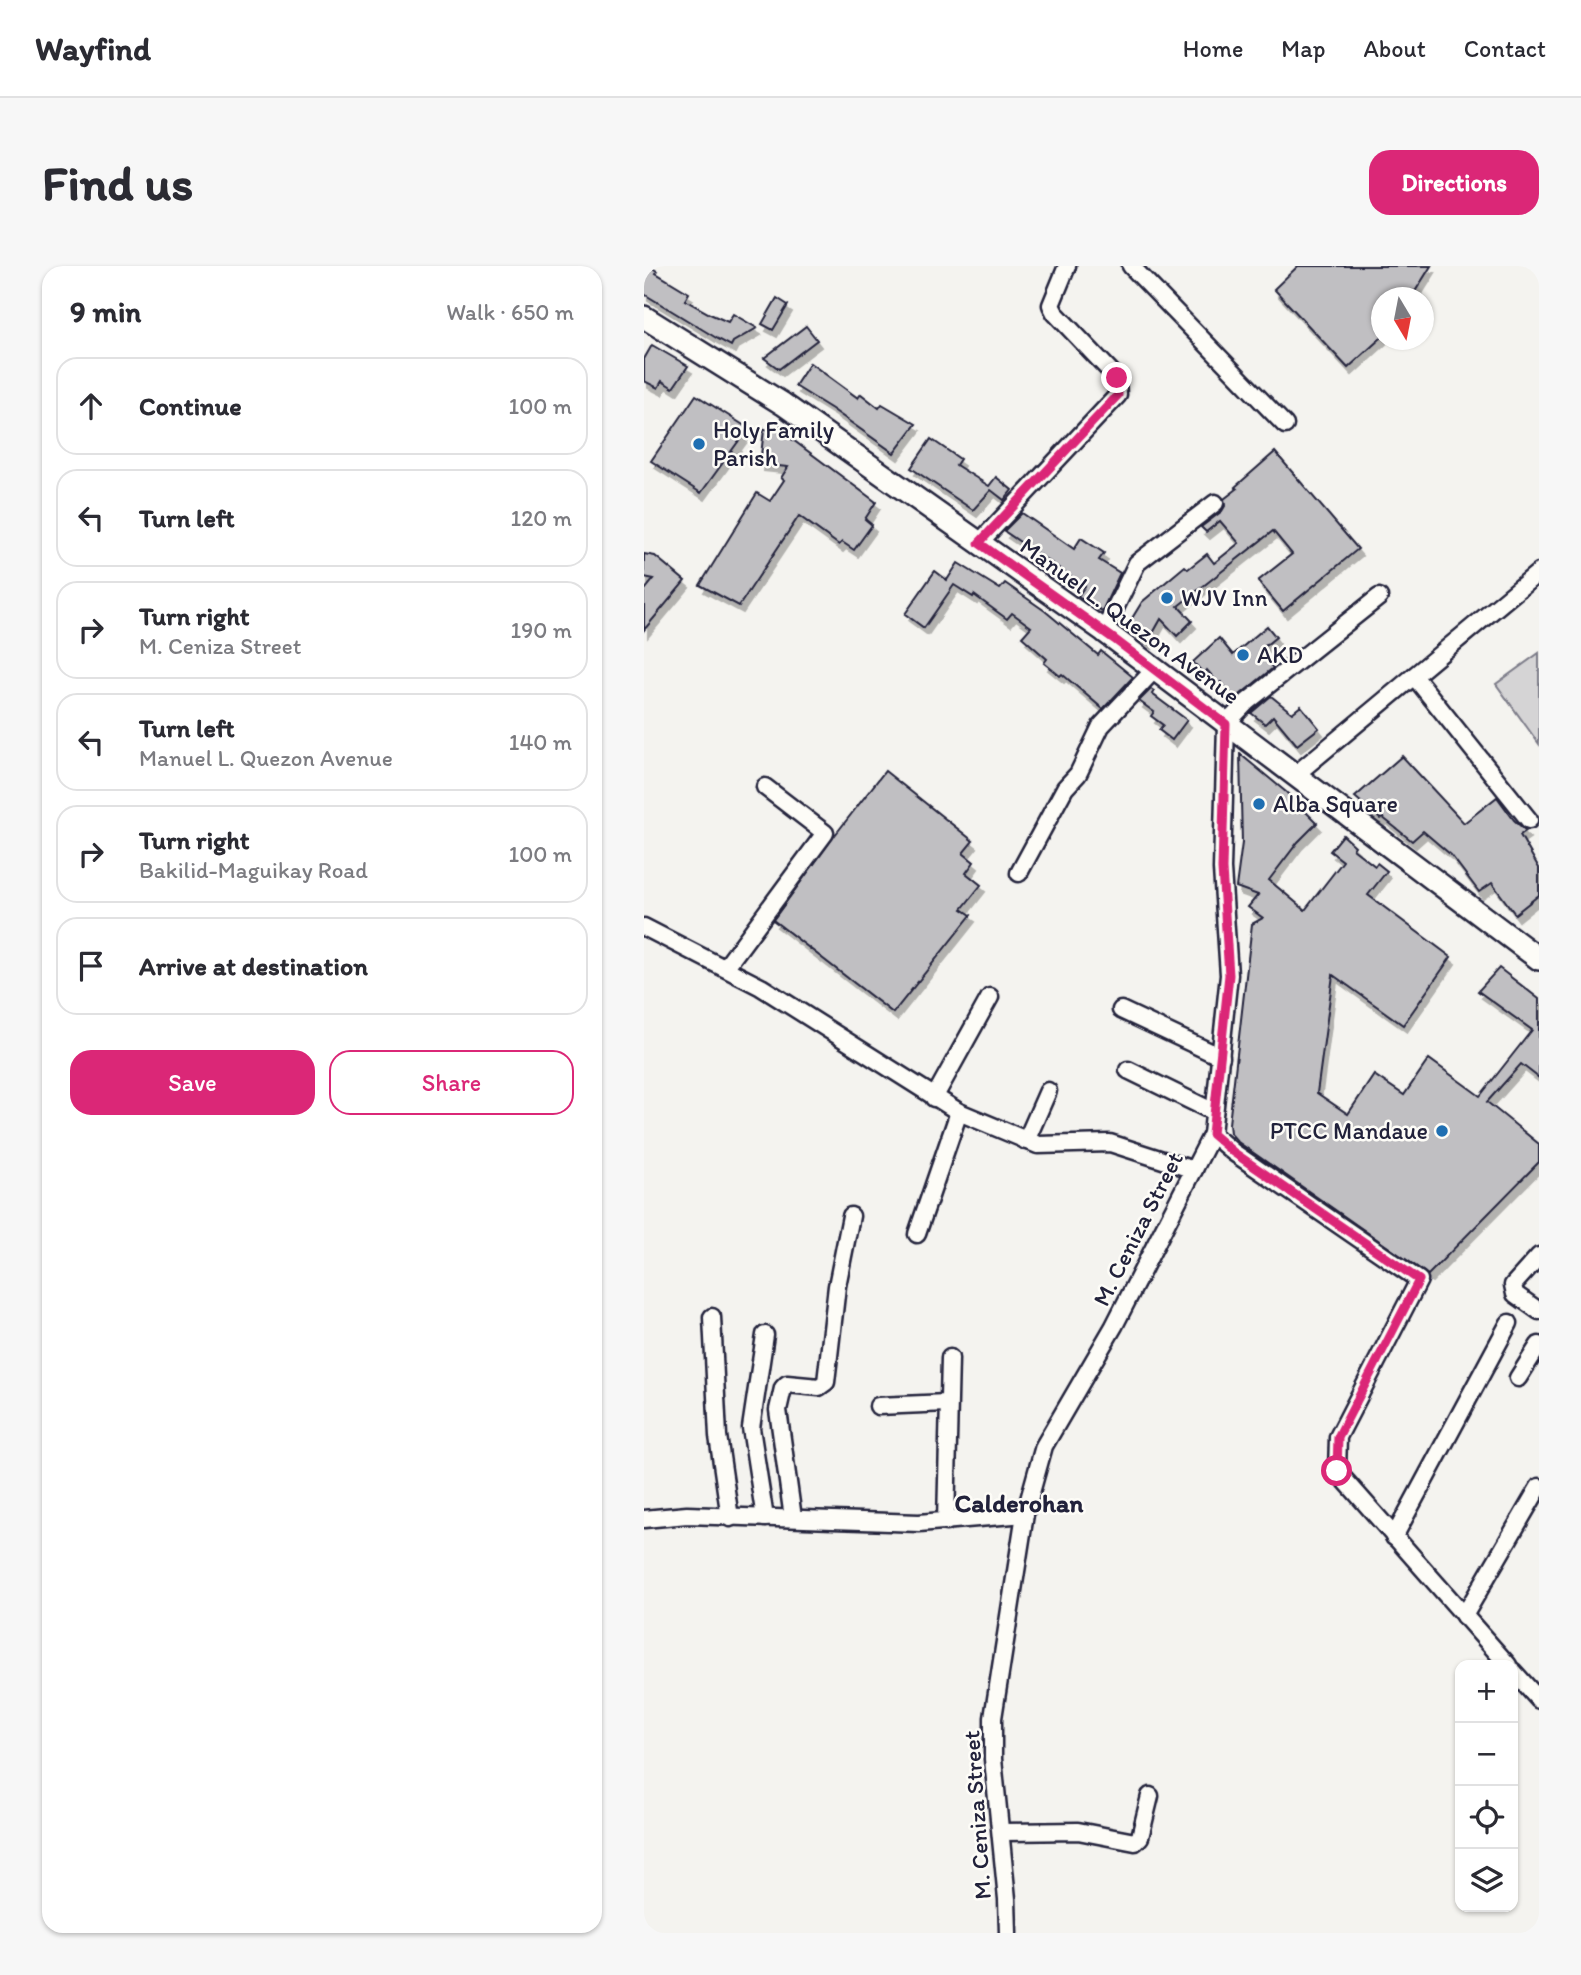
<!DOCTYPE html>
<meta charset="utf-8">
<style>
:root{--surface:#fff;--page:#f7f7f7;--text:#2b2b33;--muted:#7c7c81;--line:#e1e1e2;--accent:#db2777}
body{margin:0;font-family:Itim,sans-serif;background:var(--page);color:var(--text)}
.controls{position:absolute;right:21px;bottom:21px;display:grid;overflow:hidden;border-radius:14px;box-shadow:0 2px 5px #0004}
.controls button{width:63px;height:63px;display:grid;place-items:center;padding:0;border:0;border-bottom:2px solid var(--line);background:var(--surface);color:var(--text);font:35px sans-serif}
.compass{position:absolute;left:727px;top:21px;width:63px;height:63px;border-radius:50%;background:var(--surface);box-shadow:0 2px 5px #0004;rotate:170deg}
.stop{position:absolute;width:21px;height:21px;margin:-16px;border:5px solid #db2777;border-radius:50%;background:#fff}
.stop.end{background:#db2777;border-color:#fff;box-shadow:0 2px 7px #0008}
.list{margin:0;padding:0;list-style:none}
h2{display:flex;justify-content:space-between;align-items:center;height:91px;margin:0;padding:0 28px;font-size:30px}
h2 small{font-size:23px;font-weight:400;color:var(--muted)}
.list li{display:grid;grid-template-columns:46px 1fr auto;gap:21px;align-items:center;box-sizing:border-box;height:98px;margin:0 14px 14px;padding:0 14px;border:2px solid var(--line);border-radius:21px}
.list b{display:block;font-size:26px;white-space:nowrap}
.list p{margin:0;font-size:23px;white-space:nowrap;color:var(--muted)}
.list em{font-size:23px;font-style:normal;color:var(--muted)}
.actions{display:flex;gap:14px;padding:21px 28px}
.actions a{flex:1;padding:16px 0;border:2px solid var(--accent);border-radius:21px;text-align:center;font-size:24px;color:var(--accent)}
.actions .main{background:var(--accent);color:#fff}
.icon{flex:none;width:38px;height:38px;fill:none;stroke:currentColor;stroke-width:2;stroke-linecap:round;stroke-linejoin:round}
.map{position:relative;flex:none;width:895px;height:1667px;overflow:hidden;border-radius:21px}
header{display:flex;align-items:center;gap:42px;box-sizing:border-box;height:98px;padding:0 35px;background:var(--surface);border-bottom:2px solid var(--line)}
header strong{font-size:33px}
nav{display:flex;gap:38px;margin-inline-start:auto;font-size:24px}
.intro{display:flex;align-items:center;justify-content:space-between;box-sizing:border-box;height:168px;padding:0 42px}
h1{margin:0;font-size:49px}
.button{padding:18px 32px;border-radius:21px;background:var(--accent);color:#fff;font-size:24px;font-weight:700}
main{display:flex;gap:42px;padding:0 42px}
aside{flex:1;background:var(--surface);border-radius:21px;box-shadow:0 2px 5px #0004}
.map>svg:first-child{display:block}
.green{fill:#d5d4d5;stroke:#7c7b88;stroke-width:2}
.building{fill:#c0bfc2;stroke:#22223b;stroke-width:2;filter:url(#shadow)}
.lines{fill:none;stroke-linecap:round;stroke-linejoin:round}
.minor-casing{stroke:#22223b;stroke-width:21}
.major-casing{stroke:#22223b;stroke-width:26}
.minor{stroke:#fdfcf7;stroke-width:16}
.major{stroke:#fdfcf7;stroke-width:21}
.route{stroke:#db2777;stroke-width:9}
.poi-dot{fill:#1f6fb2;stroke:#fdfcf7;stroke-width:2.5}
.labels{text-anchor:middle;stroke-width:5;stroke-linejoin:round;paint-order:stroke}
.poi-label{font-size:24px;fill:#22223b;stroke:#fdfcf7;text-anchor:start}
.street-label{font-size:24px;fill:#22223b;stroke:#fdfcf7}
.neighbourhood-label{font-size:26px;font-weight:bold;fill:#22223b;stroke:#fdfcf7}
</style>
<header>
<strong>Wayfind</strong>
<nav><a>Home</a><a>Map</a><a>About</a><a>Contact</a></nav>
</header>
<div class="intro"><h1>Find us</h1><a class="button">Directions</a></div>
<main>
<aside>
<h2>9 min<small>Walk · 650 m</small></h2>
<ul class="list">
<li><svg class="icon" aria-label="ahead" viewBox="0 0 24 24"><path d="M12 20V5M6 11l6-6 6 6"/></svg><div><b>Continue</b></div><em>100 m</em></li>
<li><svg class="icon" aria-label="left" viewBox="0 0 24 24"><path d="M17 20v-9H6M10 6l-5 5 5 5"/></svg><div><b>Turn left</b></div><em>120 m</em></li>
<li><svg class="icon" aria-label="right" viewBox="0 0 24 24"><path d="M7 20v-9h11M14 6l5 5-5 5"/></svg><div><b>Turn right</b><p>M. Ceniza Street</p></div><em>190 m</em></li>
<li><svg class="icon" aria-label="left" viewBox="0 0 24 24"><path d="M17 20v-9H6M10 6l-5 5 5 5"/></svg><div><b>Turn left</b><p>Manuel L. Quezon Avenue</p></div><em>140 m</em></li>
<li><svg class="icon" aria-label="right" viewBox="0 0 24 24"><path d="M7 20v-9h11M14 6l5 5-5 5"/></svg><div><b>Turn right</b><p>Bakilid-Maguikay Road</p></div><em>100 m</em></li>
<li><svg class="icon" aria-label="arrive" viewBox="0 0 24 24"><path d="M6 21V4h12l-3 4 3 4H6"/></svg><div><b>Arrive at destination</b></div></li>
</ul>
<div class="actions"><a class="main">Save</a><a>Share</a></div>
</aside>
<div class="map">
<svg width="895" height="1667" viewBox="0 0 895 1667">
<defs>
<filter id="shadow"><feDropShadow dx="4" dy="7" stdDeviation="0" flood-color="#0004"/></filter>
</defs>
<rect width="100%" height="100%" fill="#f4f3ef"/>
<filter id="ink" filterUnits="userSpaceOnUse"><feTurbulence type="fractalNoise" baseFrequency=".0143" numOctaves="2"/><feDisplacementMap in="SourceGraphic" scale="14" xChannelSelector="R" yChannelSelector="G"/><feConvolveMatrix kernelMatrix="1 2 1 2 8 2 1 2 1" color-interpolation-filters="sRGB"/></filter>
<g filter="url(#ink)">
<!-- green -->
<path class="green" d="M895,387v91l-43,-60z"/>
<!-- building -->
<g class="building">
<path d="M0,0h5l8,5 -1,2 33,20 -4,7 25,14 18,8 5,-8 24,14 -24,14 -2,4 -13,-7 -74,-45z"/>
<path d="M654,0h133l-20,32h-29v39l-34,31 -74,-79z"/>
<path d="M133,32l11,7 -15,25 -11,-6z"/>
<path d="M162,60l11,14 -38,29 -15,-11z"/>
<path d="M8,79l36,21 -15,22 -11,-7 -4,7 -14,-7v-22z"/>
<path d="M166,97l48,35 3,-4 18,14 3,-4 34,20 -22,29 -62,-44 -37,-23z"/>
<path d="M52,129l52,33 -47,65 -50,-32z"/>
<path d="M132,156l12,8 -3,4 91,68 -11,17 7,6 -18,25 -12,-8 -3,3 -40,-29 -60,90 -39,-21 57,-92 13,8 14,-21 -3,-2 7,-11 -28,-3 4,-35 7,1z"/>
<path d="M287,173l29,20 -4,6 33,21 7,-9 16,13 -8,10 -13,-10 -18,20 -62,-42z"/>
<path d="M631,186l83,97 -75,62 -25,-30 34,-27 -19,-23 -95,75 14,15 -15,15 -16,-17 -13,23 -22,-14 16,-26 43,-36 3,3 19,-15 7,9 25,-20 -19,-22 -14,11 -5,-5 21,-16 3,-5 -1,-7 13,-10 -2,-2z"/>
<path d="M378,247l52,36 7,-11 23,15 -5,7 21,13 -18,38 -24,-15 7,-10 -81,-55z"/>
<path d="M0,288l11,2 30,25 -41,49v-39l10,-12 -10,-2z"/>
<path d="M314,297l42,26 5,-6 40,28 53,44 3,-4 32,26 -30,32 -41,-35 -2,2 -16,-13 3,-4 -25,-22 9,-10 -19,-14 -5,6 -33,-24 -1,2 -19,-12 -30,43 -19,-14 30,-43 12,9z"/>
<path d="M623,360l9,11 -17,14 14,17 -38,31 -14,-17 -2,2 -12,-14 -3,4 -11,-12 26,-24 14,17z"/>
<path d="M507,423l3,2 -2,3 35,26 -15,20 -13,-10 4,-5 -12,-9 3,-4 -15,-11z"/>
<path d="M627,430l21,17 9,-7 18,22 -22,17 -24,-29 -8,8 -14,-11z"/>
<path d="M596,488l46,38 31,31 -19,19 -29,38 36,30 38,-49 -13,-10 13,-16 12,11 -2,3 22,17 2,-3 10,8 -19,24 83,62 -48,68 -70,-50 -16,118 31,21 26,-39 30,20 25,-36 51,37 52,-66 -54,-39 21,-23 40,31v79l-18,-14 -34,38 52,42v18l-111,113 -190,-133 -8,-9 -1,-9 23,-200 11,-6 -15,-11 10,-12 -22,-8 6,-44z"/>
<path d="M758,490l62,67 33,-26 17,23 12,11 -6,4 19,33v27l-24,19 -23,-31 -13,9 -28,-37 -28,-24 -11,10 -30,-24 -2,2 -25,-22z"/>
<path d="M241,505l88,70 -10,12 11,9 -8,11 15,12 -19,24 9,6 -78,98 -120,-93 62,-85z"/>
</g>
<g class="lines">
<defs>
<g id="minor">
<path d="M487,0l154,159"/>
<path d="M335,277l139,-148 -1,-17 -62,-65 -4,-8 16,-39"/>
<path d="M460,365l33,-68 78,-60"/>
<path d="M770,410l115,144"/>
<path d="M651,509l244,-203"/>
<path d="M375,607l46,-85 13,-14 23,-48 54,-57"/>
<path d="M0,661l117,60 198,125 79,33 72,-2 84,27"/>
<path d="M81,702l100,-135 -60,-46"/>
<path d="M477,744l100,47"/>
<path d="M484,804l86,42"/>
<path d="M290,832l56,-101"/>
<path d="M568,868l21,18 186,128 -81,157 -1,34 171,194"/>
<path d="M382,875l22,-50"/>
<path d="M273,968l42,-122"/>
<path d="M895,990l-26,29 2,9 24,17"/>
<path d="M68,1051l6,119 12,82"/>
<path d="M121,1069l-14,93 14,90"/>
<path d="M874,1112l21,-33"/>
<path d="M234,1140l69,-3"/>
<path d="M149,1252l-15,-108 5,-22 4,-4 32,3 7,-5 11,-96 14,-70"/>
<path d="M0,1253l43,-4 232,8 106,-9"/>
<path d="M302,1256l4,-164"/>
<path d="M750,1271l115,-214"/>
<path d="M820,1350l75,-129"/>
<path d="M869,1405l26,29"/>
<path d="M357,1566l77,-1 57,11 5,-5 10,-41"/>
<path d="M364,1667l-1,-34 -14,-140v-41l32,-204 19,-68 70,-120 98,-192 17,-159 -7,-106 4,-145 21,-22 132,-105"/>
</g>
<path id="major" d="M0,51l139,87 321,227 435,328"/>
</defs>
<!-- minor casing -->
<use href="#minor" class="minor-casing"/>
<!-- major casing -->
<use href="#major" class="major-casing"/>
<!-- minor -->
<use href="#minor" class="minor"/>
<!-- major -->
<use href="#major" class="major"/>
</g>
</g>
<g class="lines" filter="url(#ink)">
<!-- route -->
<path class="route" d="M473,112l1,17 -139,148 135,96 112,85 -4,145 7,106 -17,159 21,18 186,128 -81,157 -1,34"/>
</g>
<!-- markers -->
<g class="poi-dot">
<circle cx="55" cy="178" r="7"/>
<circle cx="523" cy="332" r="7"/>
<circle cx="599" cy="389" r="7"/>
<circle cx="615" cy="538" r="7"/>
<circle cx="798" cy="865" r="7"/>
</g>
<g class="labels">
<!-- poi labels -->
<g class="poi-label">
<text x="69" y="172">Holy Family<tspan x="69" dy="28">Parish</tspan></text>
<text x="537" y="340">WJV Inn</text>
<text x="613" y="397">AKD</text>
<text x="629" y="546">Alba Square</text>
<text x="784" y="873" text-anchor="end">PTCC Mandaue</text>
</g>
<!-- street labels -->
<g class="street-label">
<text transform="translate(486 355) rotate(36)" y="8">Manuel L. Quezon Avenue</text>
<text transform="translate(494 963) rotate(-63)" y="8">M. Ceniza Street</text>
<text transform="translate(333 1549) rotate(-94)" y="8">M. Ceniza Street</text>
</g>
<!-- neighbourhood labels -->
<g class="neighbourhood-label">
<text x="375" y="1246">Calderohan</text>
</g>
</g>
</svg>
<div class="controls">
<button>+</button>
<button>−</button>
<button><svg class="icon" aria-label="locate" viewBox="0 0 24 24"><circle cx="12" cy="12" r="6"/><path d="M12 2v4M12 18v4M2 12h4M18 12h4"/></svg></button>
<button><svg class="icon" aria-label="layers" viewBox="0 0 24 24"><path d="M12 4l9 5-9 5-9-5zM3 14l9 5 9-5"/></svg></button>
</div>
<svg class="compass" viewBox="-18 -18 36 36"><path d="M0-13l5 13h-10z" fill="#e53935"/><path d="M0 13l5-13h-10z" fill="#7c7c81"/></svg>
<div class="stop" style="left:693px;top:1205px"></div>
<div class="stop end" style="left:473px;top:112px"></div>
</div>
</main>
